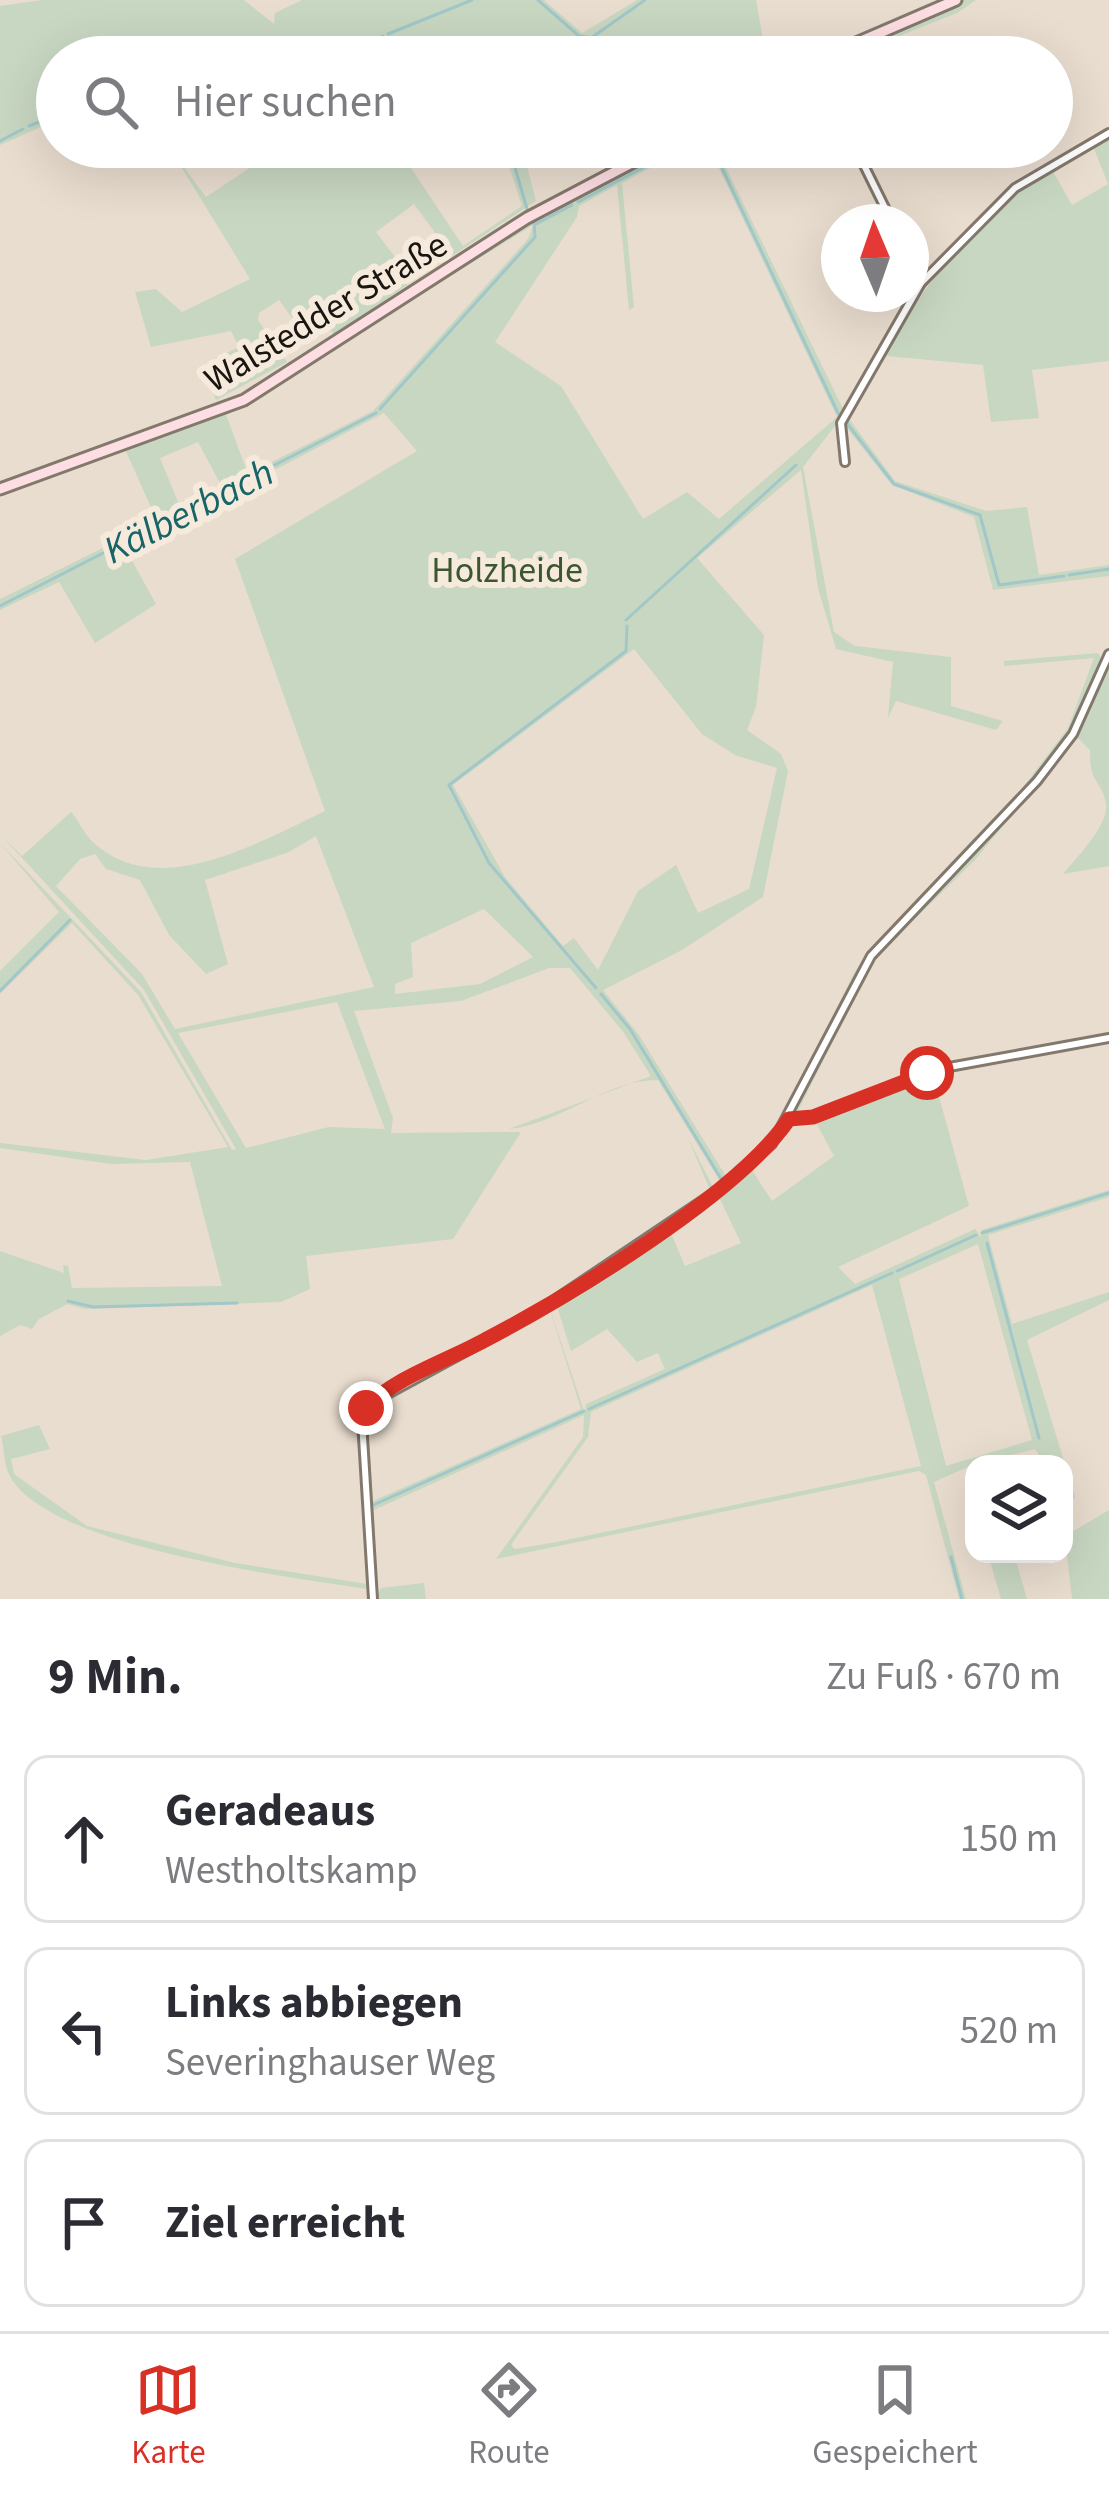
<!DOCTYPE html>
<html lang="de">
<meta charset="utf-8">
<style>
:root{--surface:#fff;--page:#f2f2f3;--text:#2b2b33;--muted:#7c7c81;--line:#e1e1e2;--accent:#d93025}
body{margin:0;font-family:"Source Sans 3",sans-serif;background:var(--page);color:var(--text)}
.controls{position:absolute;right:36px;bottom:36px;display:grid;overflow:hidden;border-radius:24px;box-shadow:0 12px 48px #0002}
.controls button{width:108px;height:108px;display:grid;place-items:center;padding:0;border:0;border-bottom:3px solid var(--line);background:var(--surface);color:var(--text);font:60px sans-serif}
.compass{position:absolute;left:821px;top:204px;width:108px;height:108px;border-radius:50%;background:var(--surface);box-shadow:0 12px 48px #0002;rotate:358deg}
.stop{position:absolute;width:36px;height:36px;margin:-27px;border:9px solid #d93025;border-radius:50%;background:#fff}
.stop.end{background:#d93025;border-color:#fff;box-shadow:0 3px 12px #0008}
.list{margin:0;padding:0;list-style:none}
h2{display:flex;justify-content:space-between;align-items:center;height:156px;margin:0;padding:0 48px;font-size:51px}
h2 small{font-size:39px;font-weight:400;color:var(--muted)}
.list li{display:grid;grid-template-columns:78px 1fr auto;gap:36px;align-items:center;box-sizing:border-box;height:168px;margin:0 24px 24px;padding:0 24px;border:3px solid var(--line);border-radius:24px}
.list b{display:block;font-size:45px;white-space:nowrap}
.list p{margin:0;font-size:39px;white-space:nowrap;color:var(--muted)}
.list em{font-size:39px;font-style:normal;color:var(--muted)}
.icon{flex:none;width:66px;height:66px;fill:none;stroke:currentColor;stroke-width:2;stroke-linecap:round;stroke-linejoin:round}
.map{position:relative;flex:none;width:1109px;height:1599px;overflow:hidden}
.search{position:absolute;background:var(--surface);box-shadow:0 12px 48px #0002;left:36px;right:36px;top:36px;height:132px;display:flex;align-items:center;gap:30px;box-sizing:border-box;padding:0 42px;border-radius:66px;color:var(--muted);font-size:45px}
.sheet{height:732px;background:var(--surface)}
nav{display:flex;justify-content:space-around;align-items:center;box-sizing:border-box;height:168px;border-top:3px solid var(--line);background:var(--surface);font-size:33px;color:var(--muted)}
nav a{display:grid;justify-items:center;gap:6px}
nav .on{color:var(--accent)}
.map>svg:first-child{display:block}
.green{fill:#c8d7c2;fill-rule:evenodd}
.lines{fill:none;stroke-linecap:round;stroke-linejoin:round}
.stream{stroke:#a1c7c8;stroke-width:3}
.street-casing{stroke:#83786c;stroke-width:12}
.secondary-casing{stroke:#83786c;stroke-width:15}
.street{stroke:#fff;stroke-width:6}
.secondary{stroke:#fddee2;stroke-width:9}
.route{stroke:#d93025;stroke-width:15}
.labels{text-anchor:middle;stroke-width:12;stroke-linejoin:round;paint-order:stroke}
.street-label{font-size:36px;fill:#191510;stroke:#f6eadc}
.park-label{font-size:36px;fill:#3b5730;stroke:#f6eadc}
.water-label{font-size:39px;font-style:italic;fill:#186467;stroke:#f6eadc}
</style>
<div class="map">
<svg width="1109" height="1599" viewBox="0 0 1109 1599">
<rect width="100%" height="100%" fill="#e9ddcf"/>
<!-- green -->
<g class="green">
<path d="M42,0h202l30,24 1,-11 27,-13h242l38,33 55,-33h119l10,57h-709v63l-57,25v-139z"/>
<path d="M964,0h12l-19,13 -110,44h-16z"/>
<path d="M1109,135v226l-77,9 7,48 -48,4 -8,-57 -97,-9 -5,5c43,-76 94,-148 170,-193l21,37 36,-21 -15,-38z"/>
<path d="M169,147l37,50 75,-50h163l-33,21 52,78 59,-40 -19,-59h19l14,54 -84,55 -38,-52 -38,28 37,49 -79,54 -18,-27 -23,11 -14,-19 -20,13 -1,7 29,42 -71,38 -9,-24 9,-5 -5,-11 28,-13 -8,-16 -80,16 -16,-55 21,-3 26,23 68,-33z"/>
<path d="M668,147h21l-67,36 12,124 -5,3 -12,-125 -38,21 -2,11 -82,125 66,44 82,133 44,-27 32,27 118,-102 -128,-270h7l129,266 -42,54 31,165 21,14 96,11v49l52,15 -7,9 -100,-29 -8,17 5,-56 -57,-13 -18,-61 -17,-118 -104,88 67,77 -8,72 -9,23 34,24 7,17 -25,126 -81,53 -79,40 36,45 88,143 48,-44 80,-163 15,-21 126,-127 72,-95 26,-70 -90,8v-5l94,-8 4,7 -32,74 -72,90 -126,127 -95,183 -54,52 -65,-106c-54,0 -97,44 -149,49l142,-53 -27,-43 -54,-65h-21l-88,33 -107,10 39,107 -2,15 130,-1 -68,107 -147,17 4,33 -29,13 -196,7 -18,-5 -28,15 -7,10 -12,-4 -20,11v-85l64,22 -1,-8 5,1 4,22 150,-2 -32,-124 -79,2 -111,-16v-5l146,17 82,-13 -90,-152 -66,-72 -72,71v-23l59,-59 -59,-69 141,149 91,158 4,-1 -92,-159 -144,-156 22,22 49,-44c8,9 13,22 22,30 65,61 168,-1 232,-31l-90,-252 182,-108 -33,-38 -259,135 31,56 -61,39 -36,-61 -59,28v-11l157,-78 -32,-72 -125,47v-5l245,-89 279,-179zM533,225l-5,14 -155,172 -125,63 -22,-59zM198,442l24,45 -41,22 -21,-51zM634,649l68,85 33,21 42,13 -28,121 -51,24 -22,-48 -38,26 -40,79 -24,-32 -11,8 -58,-69 -52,-92zM316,836l58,151 -199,42 -33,-55 -86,-88 24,-27 15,-5 11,15 34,11 29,55 37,39 22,-10 -23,-84 84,-28zM484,909l49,48 -53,27 -85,10v-10l18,-7 -2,-34zM337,1002l48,127 -56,-2 -83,21 -68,-115z"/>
<path d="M847,416l48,65 91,30 41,-4 12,68 70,-10v11l-116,14 -19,-73 -82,-32 -49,-62z"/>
<path d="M177,418l-1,3 -176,64v-4z"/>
<path d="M1109,659v207l-46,8c14,-17 46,-48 43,-71 -5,-24 -17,-19 -16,-53l-15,-15z"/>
<path d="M1038,783l-63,77 -101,99 -76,152 15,1 124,-48 172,-27 -170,30 -141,51 -4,-7 77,-153z"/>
<path d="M927,1075l8,7 34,124 -131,61 17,17 120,-55 6,8v-7l128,-40v7l-121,38 24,89 97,-32v8l-82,40 48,157 -11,12v-45h-19l-10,-15 -61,15 -40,18 32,117h-7l-33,-124 -7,-4 -423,88 87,-122 1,-22 -210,95 1,72 -11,-158 12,-23 173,-95 36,108 1,-10 79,-35 -7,-16 -21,9 -30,-33 -36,22 -15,-48 112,-77 17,40 56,-23 -24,-50 33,-26 22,34 62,-45 -20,-37zM978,1244l54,196 -86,26 -47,-187zM872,1285l49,181 -364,76 -42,7 -4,-4 77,-108 3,-25zM550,1310l31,99 -208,92 -5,-72 5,-19z"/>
<path d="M688,1138l26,51 -190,129 -125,65 134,-76 177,-117z"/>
<path d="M39,1425l11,24 -39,10 3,15 73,52 148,37 132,21 -3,-83 7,98 -4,-10c-75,-12 -328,-42 -359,-117 -4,-10 -4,-24 -7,-36z"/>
<path d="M1109,1510v89h-37l-8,-70 3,6z"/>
<path d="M988,1554h26l13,45h-26z"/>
<path d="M424,1583l2,16h-51l6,-11z"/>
</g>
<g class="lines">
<!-- stream -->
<g class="stream">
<path d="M538,0l41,36 8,1"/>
<path d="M388,34l84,-34"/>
<path d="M340,57l43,-21"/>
<path d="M564,57l81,-57"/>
<path d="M29,126l28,-11"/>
<path d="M0,141l23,-12"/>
<path d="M509,147l18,62"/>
<path d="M712,147l126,266"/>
<path d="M578,202l104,-55"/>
<path d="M536,224l36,-19"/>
<path d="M380,409l155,-172 -1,-16"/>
<path d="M846,422l48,62 86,31 19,70 65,-9"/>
<path d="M1069,575l40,-6"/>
<path d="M0,606l376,-193"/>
<path d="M626,620l170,-155"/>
<path d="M596,988l-107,-125 -40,-78 177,-134 1,-25"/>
<path d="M0,991l70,-71"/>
<path d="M601,994l29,35 93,153"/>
<path d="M982,1233l127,-40"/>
<path d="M987,1243l52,195"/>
<path d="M897,1271l79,-36"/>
<path d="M68,1301l25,6 144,-4"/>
<path d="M589,1409l303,-136"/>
<path d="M371,1506l213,-95"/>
<path d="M951,1557l11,42"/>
</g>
<defs>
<g id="street">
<path d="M855,147l37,75"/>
<path d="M911,262l10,21 94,-95 94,-55"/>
<path d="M845,462l-4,-39 80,-140"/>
<path d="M789,1119l24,-2 125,-48 171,-31"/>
<path d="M373,1599l-11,-178 7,-17 157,-85 198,-133 48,-42 99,-188 166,-175 36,-47 36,-80"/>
</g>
<g id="secondary">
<path d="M824,57l132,-57"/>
<path d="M0,489l244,-89 283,-182 135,-71"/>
</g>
</defs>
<!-- street casing -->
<use href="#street" class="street-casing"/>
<!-- secondary casing -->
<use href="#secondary" class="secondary-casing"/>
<!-- street -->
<use href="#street" class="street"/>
<!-- secondary -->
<use href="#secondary" class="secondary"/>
</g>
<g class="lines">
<!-- route -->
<path class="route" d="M366,1408c27,-30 83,-48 119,-68 84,-44 252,-145 304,-221l24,-2 114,-44"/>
</g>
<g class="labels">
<!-- street labels -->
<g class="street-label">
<text transform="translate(325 311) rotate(-31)" y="13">Walstedder Straße</text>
</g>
<!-- park labels -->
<g class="park-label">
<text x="507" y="582">Holzheide</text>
</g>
<!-- water labels -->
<g class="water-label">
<text transform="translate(188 510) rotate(-27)" y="14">Kälberbach</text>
</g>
</g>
</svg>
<div class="controls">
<button><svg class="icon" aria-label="layers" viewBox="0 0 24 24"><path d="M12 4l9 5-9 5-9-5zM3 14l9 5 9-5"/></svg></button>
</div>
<svg class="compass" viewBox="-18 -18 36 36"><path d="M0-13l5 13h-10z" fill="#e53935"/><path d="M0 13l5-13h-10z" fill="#7c7c81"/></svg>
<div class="stop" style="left:927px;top:1073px"></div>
<div class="stop end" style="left:366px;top:1408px"></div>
<div class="search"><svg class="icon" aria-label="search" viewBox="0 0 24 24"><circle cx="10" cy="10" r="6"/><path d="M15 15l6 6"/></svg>Hier suchen</div>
</div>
<section class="sheet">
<h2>9 Min.<small>Zu Fuß · 670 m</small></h2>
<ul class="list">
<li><svg class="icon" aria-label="ahead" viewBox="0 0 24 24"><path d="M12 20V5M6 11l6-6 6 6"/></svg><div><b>Geradeaus</b><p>Westholtskamp</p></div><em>150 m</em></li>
<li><svg class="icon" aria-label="left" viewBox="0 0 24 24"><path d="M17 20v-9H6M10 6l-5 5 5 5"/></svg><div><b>Links abbiegen</b><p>Severinghauser Weg</p></div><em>520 m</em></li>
<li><svg class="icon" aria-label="arrive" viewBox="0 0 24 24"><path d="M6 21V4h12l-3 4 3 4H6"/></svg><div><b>Ziel erreicht</b></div></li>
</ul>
</section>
<nav>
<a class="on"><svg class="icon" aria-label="map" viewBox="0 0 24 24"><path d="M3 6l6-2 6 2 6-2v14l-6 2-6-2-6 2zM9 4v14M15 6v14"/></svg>Karte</a>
<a><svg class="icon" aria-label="directions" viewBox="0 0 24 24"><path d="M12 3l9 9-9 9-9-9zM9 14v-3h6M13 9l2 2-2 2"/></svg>Route</a>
<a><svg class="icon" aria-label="saved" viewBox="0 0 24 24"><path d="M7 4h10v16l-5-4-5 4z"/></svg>Gespeichert</a>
</nav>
